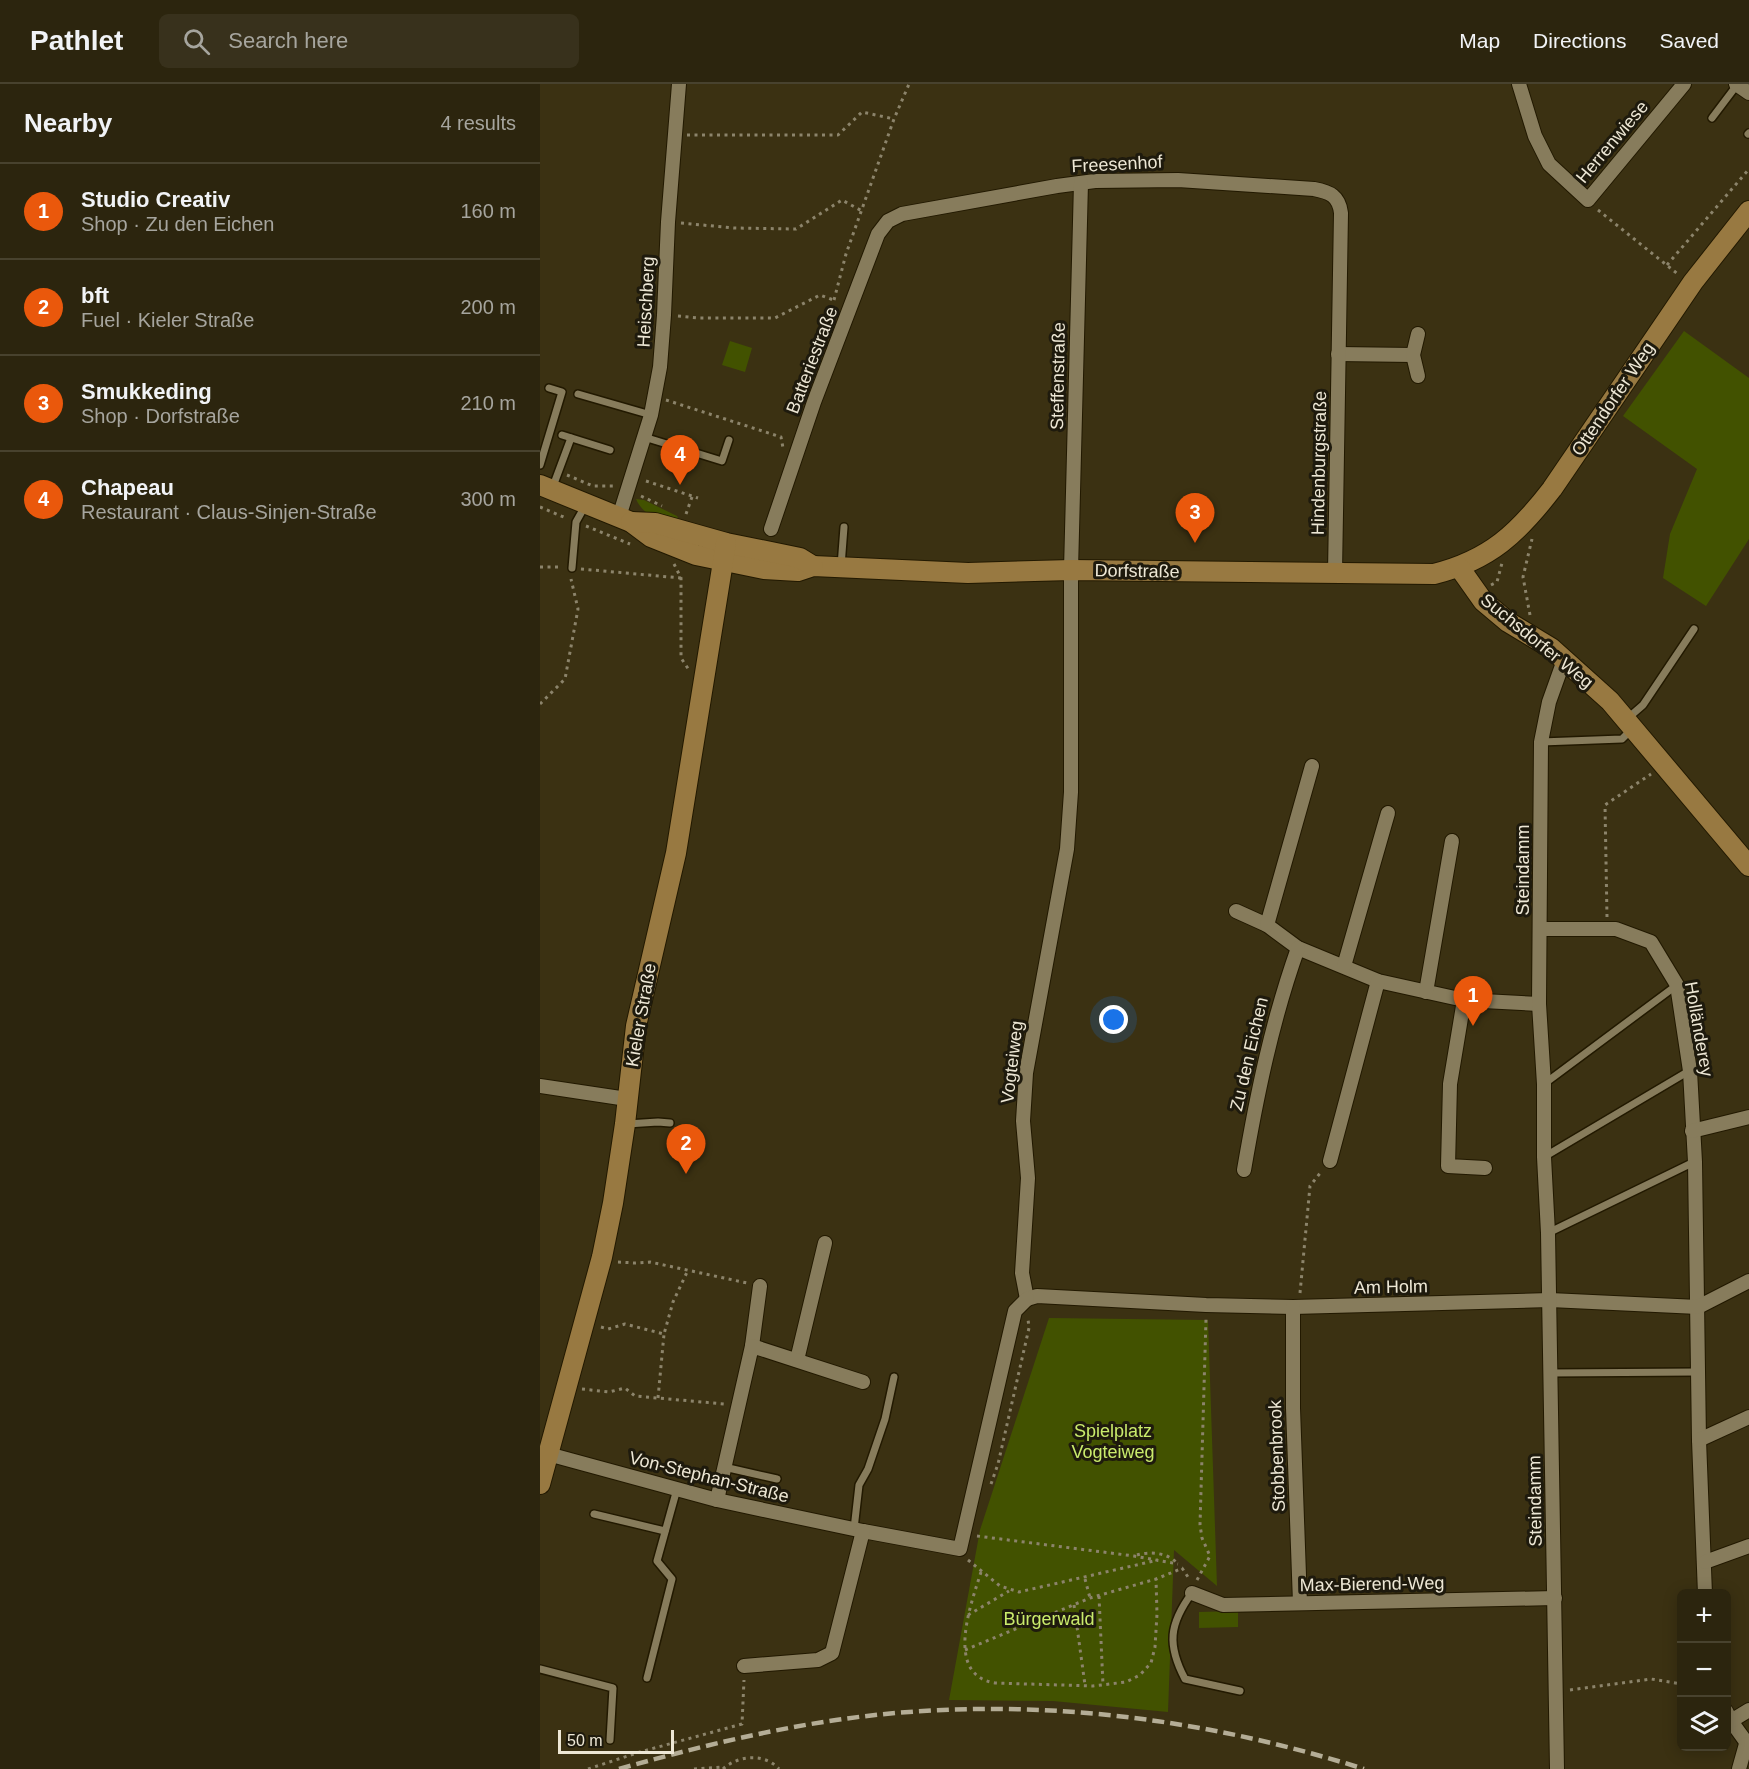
<!DOCTYPE html>
<meta charset="utf-8">
<style>
:root{--surface:#2c250e;--page:#38311c;--text:#f1f3f6;--muted:#a6a59e;--line:#48422e;--accent:#ea580c}
body{margin:0;font-family:Arial,sans-serif;background:var(--page);color:var(--text)}
.controls{position:absolute;right:18px;bottom:18px;display:grid;overflow:hidden;border-radius:9px;box-shadow:0 3px 15px #0003}
.controls button{width:54px;height:54px;display:grid;place-items:center;padding:0;border:0;border-bottom:2px solid var(--line);background:var(--surface);color:var(--text);font:30px sans-serif}
.scale{position:absolute;left:18px;bottom:15px;width:116px;box-sizing:border-box;padding-left:6px;border:3px solid #ede7d5;border-top:0;font-size:16px;line-height:21px;white-space:nowrap;color:#ede7d5;-webkit-text-stroke:4px #1e1a0d;paint-order:stroke}
.you{position:absolute;left:574px;top:936px;width:21px;height:21px;margin:-15px;border:4px solid #fff;border-radius:50%;background:#1a73e8;box-shadow:0 0 0 9px #1a73e833}
.badge{display:grid;place-items:center;width:39px;height:39px;border-radius:50%;background:var(--accent);color:#fff;font-size:20px;font-weight:700}
.pin{position:absolute;translate:-50% -50px;filter:drop-shadow(0 2px 3px #0008)}
.pin::after{content:'';position:absolute;top:32px;width:21px;height:18px;background:inherit;clip-path:polygon(0 0,100% 0,50% 100%)}
.list{margin:0;padding:0;list-style:none}
h2{display:flex;justify-content:space-between;align-items:center;height:78px;margin:0;padding:0 24px;font-size:26px}
h2 small{font-size:20px;font-weight:400;color:var(--muted)}
.list li{display:grid;grid-template-columns:39px 1fr auto;gap:18px;align-items:center;box-sizing:border-box;height:96px;padding:0 24px;border-top:2px solid var(--line)}
.list b{display:block;font-size:22px;white-space:nowrap}
.list p{margin:0;font-size:20px;white-space:nowrap;color:var(--muted)}
.list em{font-size:20px;font-style:normal;color:var(--muted)}
.icon{flex:none;width:33px;height:33px;fill:none;stroke:currentColor;stroke-width:2;stroke-linecap:round;stroke-linejoin:round}
.map{position:relative;flex:none;width:1209px;height:1685px;overflow:hidden}
header{display:flex;align-items:center;gap:36px;box-sizing:border-box;height:84px;padding:0 30px;background:var(--surface);border-bottom:2px solid var(--line)}
header strong{font-size:28px}
nav{display:flex;gap:33px;margin-inline-start:auto;font-size:21px}
.search{width:420px;height:54px;background:var(--page);display:flex;align-items:center;gap:15px;box-sizing:border-box;padding:0 21px;border-radius:9px;color:var(--muted);font-size:22px}
main{display:flex}
aside{flex:1;background:var(--surface)}
.map>svg:first-child{display:block}
.green{fill:#425200}
.lines{fill:none;stroke-linecap:round;stroke-linejoin:round}
.lane-casing{stroke:#221900;stroke-width:10}
.street-casing{stroke:#221900;stroke-width:16}
.secondary-casing{stroke:#221900;stroke-width:22}
.path{stroke:#8c846b;stroke-width:3;stroke-dasharray:3 4.5;stroke-linecap:butt}
.lane{stroke:#877c5c;stroke-width:7}
.street{stroke:#877c5c;stroke-width:14}
.secondary{stroke:#987941;stroke-width:20}
.rail{stroke:#b4ad96;stroke-width:4.5;stroke-dasharray:12 6;stroke-linecap:butt}
.labels{text-anchor:middle;stroke-width:6;stroke-linejoin:round;paint-order:stroke}
.street-label{font-size:18px;fill:#ede7d5;stroke:#1e1a0d}
.park-label{font-size:18px;fill:#caeb6c;stroke:#1e1a0d}
</style>
<header>
<strong>Pathlet</strong>
<div class="search"><svg class="icon" aria-label="search" viewBox="0 0 24 24"><circle cx="10" cy="10" r="6"/><path d="M15 15l6 6"/></svg>Search here</div>
<nav><a>Map</a><a>Directions</a><a>Saved</a></nav>
</header>
<main>
<aside>
<h2>Nearby<small>4 results</small></h2>
<ul class="list">
<li><span class="badge">1</span><div><b>Studio Creativ</b><p>Shop · Zu den Eichen</p></div><em>160 m</em></li>
<li><span class="badge">2</span><div><b>bft</b><p>Fuel · Kieler Straße</p></div><em>200 m</em></li>
<li><span class="badge">3</span><div><b>Smukkeding</b><p>Shop · Dorfstraße</p></div><em>210 m</em></li>
<li><span class="badge">4</span><div><b>Chapeau</b><p>Restaurant · Claus-Sinjen-Straße</p></div><em>300 m</em></li>
</ul>
</aside>
<div class="map">
<svg width="1209" height="1685" viewBox="0 0 1209 1685">
<rect width="100%" height="100%" fill="#3b3112"/>
<!-- green -->
<g class="green">
<path d="M1144,247l65,47v161l-43,67 -43,-28 7,-44 27,-65 -74,-53z"/>
<path d="M190,257l22,7 -7,24 -23,-7z"/>
<path d="M96,415l8,1 33,16 2,4c-19,-3 -34,-1 -43,-21z"/>
<path d="M509,1234l159,2 9,266 -43,-36 -6,162 -115,-11 -104,-1 31,-170z"/>
<path d="M698,1527v16l-39,1v-16z"/>
</g>
<g class="lines">
<defs>
<g id="lane">
<path d="M1172,34l25,-33"/>
<path d="M1208,50l1,-1"/>
<path d="M38,310l73,21"/>
<path d="M22,351l48,15"/>
<path d="M104,353l78,24 7,-21"/>
<path d="M0,381l22,-73 -13,-4"/>
<path d="M12,405l19,-51"/>
<path d="M301,482l3,-39"/>
<path d="M32,484l4,-46 9,-16"/>
<path d="M1088,634l15,-13 51,-76"/>
<path d="M1001,658l81,-3 9,-9"/>
<path d="M1004,1000l133,-99"/>
<path d="M87,1040l31,-2 12,1"/>
<path d="M1004,1073l145,-86"/>
<path d="M1008,1149l146,-71"/>
<path d="M1010,1289l147,-1"/>
<path d="M184,1383l53,12"/>
<path d="M54,1430l71,17"/>
<path d="M314,1445l5,-44 9,-16 17,-50 9,-42"/>
<path d="M652,1509c-23,31 -25,52 -7,86l55,12"/>
<path d="M0,1585l73,19 -3,52"/>
<path d="M107,1594l25,-99 -15,-18 20,-72"/>
</g>
<g id="street">
<path d="M979,0l16,52 14,28 39,36 96,-116"/>
<path d="M1196,0l13,9"/>
<path d="M798,270l75,1"/>
<path d="M878,292l-5,-21 5,-21"/>
<path d="M79,433l32,-102 9,-48 4,-52 4,-93 11,-138"/>
<path d="M231,445l43,-127 64,-168 10,-13 14,-7 155,-28 38,-5 83,-1 136,9c16,3 25,7 27,24l-6,360"/>
<path d="M696,827l31,14 31,23 80,33 86,19 75,4"/>
<path d="M727,841l45,-159"/>
<path d="M1001,845h75l35,13 26,43 13,86 5,91 4,278 6,154"/>
<path d="M804,882l44,-153"/>
<path d="M886,908l26,-151"/>
<path d="M924,916l-14,84 -2,82 37,2"/>
<path d="M0,1002l87,13"/>
<path d="M1152,1047l57,-14"/>
<path d="M790,1077l48,-180"/>
<path d="M704,1086c13,-76 28,-149 54,-222"/>
<path d="M487,1215l-5,-26 6,-95 -5,-57 3,-48 41,-224 4,-57v-222l10,-387"/>
<path d="M487,1215l10,-3 169,9 87,2 257,-7 148,7 51,-26"/>
<path d="M753,1223v101l7,195"/>
<path d="M212,1262l8,-60"/>
<path d="M257,1276l28,-117"/>
<path d="M1159,1356l50,-23"/>
<path d="M8,1370l169,46 146,31 97,18 55,-238 12,-12"/>
<path d="M177,1416l35,-154 111,36"/>
<path d="M1165,1478l44,-16"/>
<path d="M652,1509l31,12 332,-7"/>
<path d="M204,1582l74,-6 14,-7 31,-122"/>
<path d="M1186,1627l5,10 18,25"/>
<path d="M1191,1637l18,-11"/>
<path d="M1017,1685l-9,-536 -4,-76v-73l-5,-80 2,-262 8,-40 15,-42"/>
<path d="M1199,1685l7,-25"/>
</g>
<g id="secondary">
<path d="M0,401l91,37 20,15 45,18 68,14 34,2 15,-5 155,7 103,-3 363,4c56,-14 84,-41 118,-85l141,-207 56,-71"/>
<path d="M91,438l24,1 71,20 74,15 13,8"/>
<path d="M919,483l24,34 25,21 43,26 59,53 139,165"/>
<path d="M0,1400l62,-227 11,-54 12,-79 11,-98 40,-173 50,-310"/>
</g>
</defs>
<!-- lane casing -->
<use href="#lane" class="lane-casing"/>
<!-- street casing -->
<use href="#street" class="street-casing"/>
<!-- secondary casing -->
<use href="#secondary" class="secondary-casing"/>
<!-- path -->
<g class="path">
<path d="M147,51h151l24,-23 32,7"/>
<path d="M1058,126l81,65"/>
<path d="M141,139l53,5 62,1 46,-29 20,11"/>
<path d="M1127,181l82,-96"/>
<path d="M294,216l12,-46 48,-135 15,-35"/>
<path d="M138,232l21,2h76l45,-23 16,6"/>
<path d="M126,316l115,37 2,11"/>
<path d="M27,391l26,11h22"/>
<path d="M106,397l52,17"/>
<path d="M101,412l21,10"/>
<path d="M0,423l26,11"/>
<path d="M146,430l6,-17"/>
<path d="M46,442l44,18"/>
<path d="M134,480l7,14v80l8,12"/>
<path d="M0,483h22"/>
<path d="M41,485l100,9"/>
<path d="M951,501l6,-3 5,-19"/>
<path d="M990,531l-7,-38 9,-38"/>
<path d="M0,620l25,-25 13,-70 -7,-30"/>
<path d="M1067,833l-2,-112 46,-31"/>
<path d="M78,1178l17,1 15,-1 97,21"/>
<path d="M760,1209l10,-107 11,-14"/>
<path d="M61,1243l7,2 17,-5 39,10 9,-32 15,-32"/>
<path d="M42,1305l27,3 16,-4 10,8 89,8"/>
<path d="M118,1314l6,-64"/>
<path d="M451,1400l7,-20 31,-136 -1,-9"/>
<path d="M437,1452l157,20 44,8"/>
<path d="M597,1471c13,-4 31,-2 40,8"/>
<path d="M428,1476l32,26 19,6 139,-32"/>
<path d="M642,1484l8,12"/>
<path d="M441,1488c-10,32 -37,103 14,111l98,3 33,-4 14,-7 11,-12 4,-16 2,-33 -1,-35"/>
<path d="M545,1495l5,19"/>
<path d="M657,1496l13,-24 -8,-18 -2,-13 6,-206"/>
<path d="M559,1512l4,89"/>
<path d="M534,1521l11,80"/>
<path d="M428,1531l41,-24"/>
<path d="M425,1566l125,-52 66,-19 27,-11"/>
<path d="M1030,1606l81,-11 31,5"/>
<path d="M48,1685l52,-17 102,-28 2,-44"/>
<path d="M154,1685l30,-2"/>
<path d="M183,1685c15,-14 42,-16 56,0"/>
</g>
<!-- lane -->
<use href="#lane" class="lane"/>
<!-- street -->
<use href="#street" class="street"/>
<!-- secondary -->
<use href="#secondary" class="secondary"/>
<!-- rail -->
<path class="rail" d="M79,1685c71,-20 143,-38 217,-49 177,-26 359,-5 528,49"/>
</g>
<g class="labels">
<!-- street labels -->
<g class="street-label">
<text transform="translate(1072 58) rotate(-50)" y="6">Herrenwiese</text>
<text transform="translate(577 80) rotate(-3)" y="6">Freesenhof</text>
<text transform="translate(106 218) rotate(-87)" y="6">Heischberg</text>
<text transform="translate(272 276) rotate(-69)" y="6">Batteriestraße</text>
<text transform="translate(518 292) rotate(-89)" y="6">Steffenstraße</text>
<text transform="translate(1073 315) rotate(-56)" y="6">Ottendorfer Weg</text>
<text transform="translate(779 379) rotate(-89)" y="6">Hindenburgstraße</text>
<text transform="translate(597 487) rotate(1)" y="6">Dorfstraße</text>
<text transform="translate(997 557) rotate(39)" y="6">Suchsdorfer Weg</text>
<text transform="translate(983 786) rotate(-90)" y="6">Steindamm</text>
<text transform="translate(101 931) rotate(-80)" y="6">Kieler Straße</text>
<text transform="translate(1159 945) rotate(80)" y="6">Holländerey</text>
<text transform="translate(709 970) rotate(-77)" y="6">Zu den Eichen</text>
<text transform="translate(472 978) rotate(-83)" y="6">Vogteiweg</text>
<text transform="translate(851 1203) rotate(-1)" y="6">Am Holm</text>
<text transform="translate(737 1372) rotate(-92)" y="6">Stobbenbrook</text>
<text transform="translate(169 1393) rotate(14)" y="6">Von-Stephan-Straße</text>
<text transform="translate(995 1417) rotate(-91)" y="6">Steindamm</text>
<text transform="translate(832 1500) rotate(-1)" y="6">Max-Bierend-Weg</text>
</g>
<!-- park labels -->
<g class="park-label">
<text x="573" y="1353">Spielplatz<tspan x="573" dy="21">Vogteiweg</tspan></text>
<text x="509" y="1541">Bürgerwald</text>
</g>
</g>
</svg>
<div class="controls">
<button>+</button>
<button>−</button>
<button><svg class="icon" aria-label="layers" viewBox="0 0 24 24"><path d="M12 4l9 5-9 5-9-5zM3 14l9 5 9-5"/></svg></button>
</div>
<div class="scale">50 m</div>
<div class="you"></div>
<div class="pin badge" style="left:933px;top:942px">1</div>
<div class="pin badge" style="left:146px;top:1090px">2</div>
<div class="pin badge" style="left:655px;top:459px">3</div>
<div class="pin badge" style="left:140px;top:401px">4</div>
</div>
</main>
